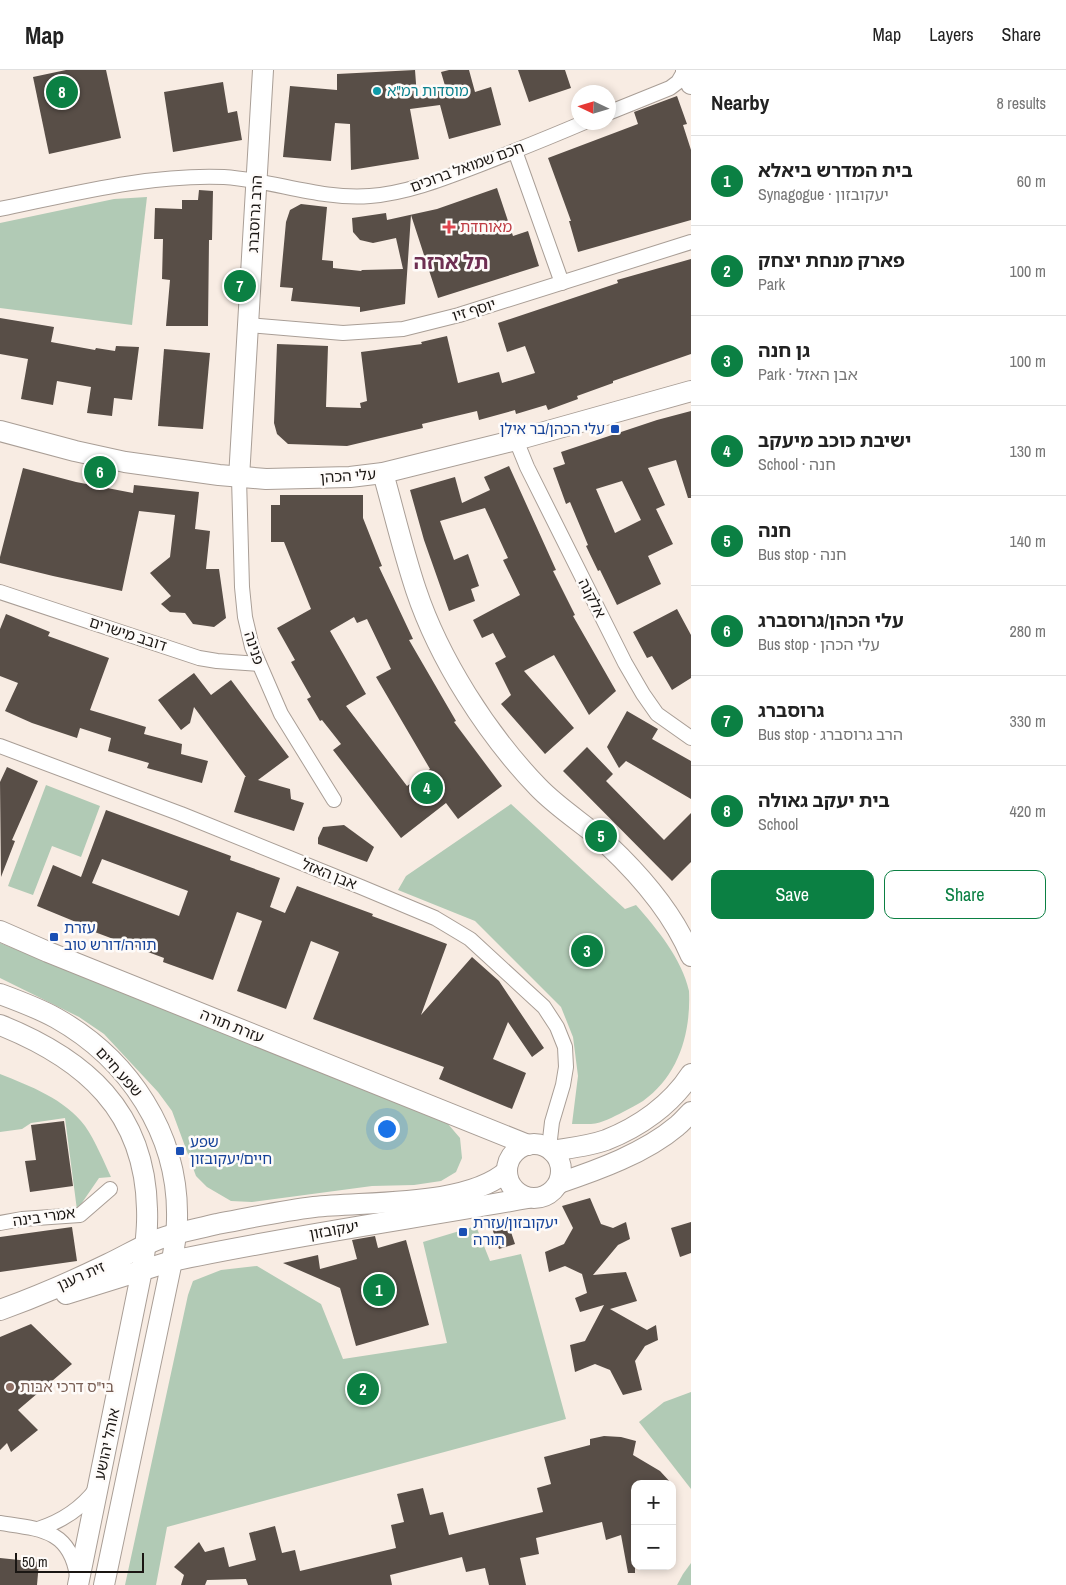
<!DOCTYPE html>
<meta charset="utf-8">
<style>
:root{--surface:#fff;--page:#f6f6f6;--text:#222;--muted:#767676;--line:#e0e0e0;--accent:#0b8043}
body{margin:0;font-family:"Archivo Narrow","Noto Sans Hebrew",sans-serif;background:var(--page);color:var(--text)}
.controls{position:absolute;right:15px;bottom:15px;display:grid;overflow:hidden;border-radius:10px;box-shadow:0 2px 8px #0003}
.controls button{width:45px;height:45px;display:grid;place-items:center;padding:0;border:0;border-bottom:1px solid var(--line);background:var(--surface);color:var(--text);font:25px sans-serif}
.compass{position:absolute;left:571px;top:15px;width:45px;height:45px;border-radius:50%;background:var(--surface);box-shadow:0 2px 8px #0003;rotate:274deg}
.scale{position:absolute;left:15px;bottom:12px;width:129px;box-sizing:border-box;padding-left:5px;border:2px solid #1a1613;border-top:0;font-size:14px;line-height:18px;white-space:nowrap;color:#1a1613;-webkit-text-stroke:4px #fefbf9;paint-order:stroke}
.you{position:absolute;left:386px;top:1058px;width:18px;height:18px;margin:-12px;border:4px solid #fff;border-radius:50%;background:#1a73e8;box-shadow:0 0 0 8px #1a73e833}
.badge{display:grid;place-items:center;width:32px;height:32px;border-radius:50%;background:var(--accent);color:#fff;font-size:16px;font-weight:700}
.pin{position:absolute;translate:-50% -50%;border:2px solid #fff;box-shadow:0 1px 5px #0006}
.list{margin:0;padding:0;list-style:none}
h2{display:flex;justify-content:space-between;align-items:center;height:65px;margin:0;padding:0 20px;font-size:21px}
h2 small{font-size:16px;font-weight:400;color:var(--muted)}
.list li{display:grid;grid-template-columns:32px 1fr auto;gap:15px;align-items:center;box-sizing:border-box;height:90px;padding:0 20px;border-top:1px solid var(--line)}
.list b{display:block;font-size:19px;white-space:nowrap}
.list p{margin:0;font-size:16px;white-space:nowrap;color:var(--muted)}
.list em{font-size:16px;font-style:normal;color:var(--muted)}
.actions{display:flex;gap:10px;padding:15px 20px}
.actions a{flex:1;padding:11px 0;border:1px solid var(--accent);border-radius:10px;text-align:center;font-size:18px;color:var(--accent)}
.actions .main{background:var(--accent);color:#fff}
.map{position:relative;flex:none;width:691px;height:1515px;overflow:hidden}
header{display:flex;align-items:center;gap:30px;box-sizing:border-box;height:70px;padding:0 25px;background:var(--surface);border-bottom:1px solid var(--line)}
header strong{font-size:24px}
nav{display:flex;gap:28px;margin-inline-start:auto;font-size:18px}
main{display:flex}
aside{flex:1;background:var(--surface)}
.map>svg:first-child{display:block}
.green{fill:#b1cab5}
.building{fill:#584e47;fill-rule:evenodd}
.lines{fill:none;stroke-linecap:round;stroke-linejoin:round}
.street-casing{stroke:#a99e96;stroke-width:16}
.secondary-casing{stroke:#a99e96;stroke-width:22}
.street{stroke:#fff;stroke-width:14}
.secondary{stroke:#fff;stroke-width:20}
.culture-dot{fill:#0f9aa8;stroke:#fefbf9;stroke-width:2}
.health-dot{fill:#e0444e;stroke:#fefbf9;stroke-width:2}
.transit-dot{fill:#1a4fb4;stroke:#fefbf9;stroke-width:2}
.education-dot{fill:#8d6e63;stroke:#fefbf9;stroke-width:2}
.labels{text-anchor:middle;stroke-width:5;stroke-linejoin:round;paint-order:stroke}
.culture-label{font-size:15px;fill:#0d838f;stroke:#fefbf9;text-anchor:start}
.street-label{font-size:15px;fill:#1a1613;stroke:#fefbf9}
.health-label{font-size:15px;fill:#be3a42;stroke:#fefbf9;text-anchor:start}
.transit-label{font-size:15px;fill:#164399;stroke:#fefbf9;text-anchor:start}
.education-label{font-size:15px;fill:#785e54;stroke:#fefbf9;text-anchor:start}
.district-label{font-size:20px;font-weight:bold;fill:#6e2f52;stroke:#fefbf9}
</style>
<header>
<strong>Map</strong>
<nav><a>Map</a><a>Layers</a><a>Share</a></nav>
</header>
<main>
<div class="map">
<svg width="691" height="1515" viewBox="0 0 691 1515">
<rect width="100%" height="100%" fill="#f8ece3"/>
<!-- green -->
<g class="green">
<path d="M147,127l-15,128 -132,-17v-85l114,-24z"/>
<path d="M46,715l54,21 -19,51 -29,-11 -19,49 -25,-9z"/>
<path d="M511,734l114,105 11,-4c21,24 46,54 53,86 2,43 -11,85 -46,110 -6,4 -13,7 -20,11 -10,5 -20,11 -32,12 -6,0 -12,0 -19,0l6,-48 -5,-39 -12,-30 -86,-86 -77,-31 8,-14z"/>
<path d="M0,873l448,181 12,14 2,20 -6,14 -15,9 -27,4 -42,1 -120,16 -21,-1 -24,-14 -11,-11 -24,-65 -14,-19 -54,-58 -25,-17 -79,-39z"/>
<path d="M0,1004c30,12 65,25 85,52 11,16 18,34 26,51l-12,1 -22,32 -12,-92 -34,5 -9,6 -22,3z"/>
<path d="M476,1156l14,35 31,-7 45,165 -399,108 -11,58h-31l63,-290 5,-14 28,-11 36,-4 64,38 22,55 104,-16 -24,-101z"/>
<path d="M691,1322v97l-52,-67 25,-20z"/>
<path d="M691,1493v22h-14l6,-11z"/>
</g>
<!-- building -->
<g class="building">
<path d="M66,0h40l15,68 -72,16 -16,-77z"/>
<path d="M415,0l2,27 29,-8 -5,-17 8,-2h20l6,22 16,-5 10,38 -52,14 -9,-34 -30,4 9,50 -68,11 -1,-46 -15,-1 -4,38 -48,-4 7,-71 47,4v-16z"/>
<path d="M518,0h47l6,18 -42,14z"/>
<path d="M223,12l5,31 9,-2 5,29 -69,12 -9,-60z"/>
<path d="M677,26l10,28 -4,1 8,25v70l-113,32 -9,-31h2l-23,-63 90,-34 -4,-12z"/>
<path d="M497,118l16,48 15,-5 11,35 -101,32 -27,-83 -6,89 -45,8v-5l-69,-6 2,-13 -13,-1 6,-65 4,-12 11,-6 26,3 -5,53 11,1v7l28,3 1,-1 41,-1 -7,-31 -23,5 -13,-3 -7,-8 -1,-14 34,-5 1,7 50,-11z"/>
<path d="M199,120l14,1 -1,49h-3l-1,86h-42l4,-46 -8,-1 1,-40h-9l1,-31 27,1v-9h16z"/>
<path d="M691,189v95l-78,27v2l-36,13 1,3 -30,11 -2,-5 -30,9 -1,-4 -36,10 -2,-9 -55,13 1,4 -76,18 -59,-2 -11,-10 -3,-11 3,-79 51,2 -2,61 35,1 -1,-5 7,-2 -6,-49 61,-8 -1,-2 26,-6 11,47 41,-11 3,11 33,-10 -10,-27 -18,6 -9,-29 120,-40 -1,-3z"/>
<path d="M0,248l54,9 -3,15 44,8 1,-2 19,3 1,-5 23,1 -7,53 -18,-2 -2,18 -25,-3 4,-26 -34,-6 -4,24 -32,-6 7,-40 -28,-5z"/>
<path d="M164,279l46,4 -7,76 -45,-3z"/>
<path d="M691,341v87h-3l-12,-38 -28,8 17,37 -9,4 17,35 -25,12 13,28 -44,21 -17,-35 -2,1 -12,-25 2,-1 -18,-43 -4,2 -13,-36 12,-4 -4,-12 96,-32zM622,411l19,39 -26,13 -19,-44z"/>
<path d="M509,396l47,104 -3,1 22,44 -2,1 43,75 -27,24 -35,-60 -30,16 50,57 -29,26 -44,-50 10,-9 -16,-32 11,-6 -13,-24 -11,5 -9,-18 47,-25 -17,-35 5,-2 -23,-50 -45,13 14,39 14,-6 11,32 -8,3 4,12 -26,10 -25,-71 -14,-50 45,-13 7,26 28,-13 -6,-13z"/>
<path d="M23,398l53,14 57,11 1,-8 65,7 -4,37 15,2 -4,38h13l7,49 -12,9 -21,-3 -8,-11 -15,-1 -9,-8 10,-8 -21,-23 20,-16 5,-42 -36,-4 -17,80 -69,-15 -53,-13v-6z"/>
<path d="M280,425h83v23l19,48 -3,1 34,72 -4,1 47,81 -2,1 48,64 -44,33 -12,-16 -45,35 -68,-88 8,-6 -19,-24 -2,1 -13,-22 4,-2 -20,-35 4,-2 -18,-32 34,-19 -27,-67h-13v-37h9zM354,547l3,6 10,-4 24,50 -15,8 54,92 -23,17 -61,-80 20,-12 -36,-63z"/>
<path d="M677,539l14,26v43l-19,12 -20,-34 -5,2 -14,-26z"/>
<path d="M6,544l44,18 -2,4 61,22 -19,52 56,17 -2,7 38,10 -1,10 27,7 -6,22 -55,-15 2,-5 -41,-12 3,-13 -31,-10 -3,10 -45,-15 -27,-12 13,-28 -18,-7v-47z"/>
<path d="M194,603l17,22 20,-15 58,77 -31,23 32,9 1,10 13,4 -10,28 -60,-19 11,-35h1l-52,-70 -4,16 -9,7 -23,-30z"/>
<path d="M627,641l31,18 -6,10 39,22v38l-65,-38 -7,7 -12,-21z"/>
<path d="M587,677l26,27 -7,7 58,59 27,-27v49l-19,19 -109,-110z"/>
<path d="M7,697l31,14 -26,59 3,1 -14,36 -1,-95z"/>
<path d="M106,740l125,46 -1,4 50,18 -10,29 15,6 12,-27 76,28 -1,2 75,28 -26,71 51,-58 27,24 45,67 -12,9 -24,-35 -15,37 33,14 -14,36 -73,-30 5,-12 -131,-48 26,-67 -28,-11 -25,68 -49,-18 25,-70 -25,-9 -24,68 -50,-18 1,-4 -72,-27 1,-2 -56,-23 16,-41 28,12zM102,789l86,32 -9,25 -87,-33z"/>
<path d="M344,755l30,22 -7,15 -49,-18v-6l5,-11z"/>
<path d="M64,1051l9,65 -43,6 -5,-31 11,-1 -5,-35z"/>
<path d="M590,1128l11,26 12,4 13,-6 4,17 -12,6 -25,30 33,-3 11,29 -27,8 37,21 9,-5 2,15 -13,6 -10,15 7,29 -19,5 -13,-25 -15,-6 -20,8 -5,-27 15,-4 19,-36 -24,7 -5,-14 12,-5 -5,-19 -17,-8 -16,6 -4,-20 19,-8 9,-16 -11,-22z"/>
<path d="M507,1150l8,24 -16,5 -8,-24z"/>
<path d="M691,1152v31l-11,4 -9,-29z"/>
<path d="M72,1157l5,34 -77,11v-35z"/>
<path d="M375,1166l3,12 28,-8 23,85 -73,21 -16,-58 -57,-25 35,-8 2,14 37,-10 -5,-19z"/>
<path d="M31,1254l41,40 -54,46 20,20 -27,22 -4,-9 -7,7v-113z"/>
<path d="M604,1366l17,1 15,4 -3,14 27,16 12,13h-37v89h-7l-7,-38 -15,5 -4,-18 -66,16 3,16 -19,4 6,27h-37l-4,-17 -19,4 -4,-15 -72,18 2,10h-144l-2,-6 -39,1 -2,5h-24l3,-10 -10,-8 25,-25 6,10 19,-5 5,20 27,-7 -7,-27 26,-7 7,27 13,-3 5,21 96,-23 -5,-23 13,-3 -7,-28 26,-6 7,27 13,-3 6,23 94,-23 -6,-24 14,-4 -7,-27 46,-12v-6z"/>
<path d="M0,1488l39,4 -2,23h-37z"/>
</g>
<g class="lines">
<defs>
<g id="street">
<path d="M608,43l62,-25 8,-6 7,-12"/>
<path d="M515,81l47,132"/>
<path d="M0,139c73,-15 149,-35 224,-32 49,3 97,23 146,19 38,-3 75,-18 109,-31 36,-14 71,-28 106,-43"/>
<path d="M249,255l94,8 60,-4 56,-14 232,-73"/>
<path d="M516,370l11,27 98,196 18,31 14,20 34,24"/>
<path d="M239,408l3,109 3,30 7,30 29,67 53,86"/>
<path d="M0,522l199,66 18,3 42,3"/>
<path d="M0,676l181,68 180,73 74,31 35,21 74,68 13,20 8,20 1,20 -3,18 -11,37 -3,26"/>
<path d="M0,1153l22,-4 58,-4 30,-26"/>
<path d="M0,1453c39,6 70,6 77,53"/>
<path d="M38,1459c25,-8 43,-20 58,-40"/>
</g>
<g id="secondary">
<path d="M686,0l5,14"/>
<path d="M0,361l75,20 50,11 94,13 47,4 84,-2 33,-4 133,-33 175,-49"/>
<path d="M383,403c11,39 20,78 33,117 23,69 71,144 122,197 21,22 48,38 70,58 34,32 65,68 83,111"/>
<path d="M239,408l24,-408"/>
<path d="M0,861l48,21 480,193"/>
<path d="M0,924c19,7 38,14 56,24 73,41 123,116 121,201 0,14 -3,28 -5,42l-68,324"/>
<path d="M0,955c85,34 145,86 147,184 1,21 -2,41 -5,61l-64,315"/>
<circle cx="534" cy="1101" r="27"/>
<path d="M552,1081c18,-3 37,-5 54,-11 33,-13 65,-35 85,-66"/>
<path d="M559,1113c39,-13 86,-30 118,-57 5,-4 9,-9 14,-14"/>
<path d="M66,1224l106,-33c118,-25 238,-42 356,-63"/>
<path d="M0,1240c36,-13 73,-29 108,-46 17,-8 33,-18 51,-25 19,-7 38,-10 58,-15 32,-6 64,-13 97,-17 54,-6 153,0 193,-36"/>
</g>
</defs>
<!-- street casing -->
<use href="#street" class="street-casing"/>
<!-- secondary casing -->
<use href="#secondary" class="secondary-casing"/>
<!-- street -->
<use href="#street" class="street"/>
<!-- secondary -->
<use href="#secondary" class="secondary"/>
</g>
<!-- markers -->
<circle class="culture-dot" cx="377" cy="21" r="5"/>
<path class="health-dot" d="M446.5 149.5h5v5h5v5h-5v5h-5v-5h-5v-5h5z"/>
<g class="transit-dot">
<rect x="610" y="354" width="10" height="10" rx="2.5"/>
<rect x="49" y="862" width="10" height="10" rx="2.5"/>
<rect x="175" y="1076" width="10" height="10" rx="2.5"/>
<rect x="458" y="1157" width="10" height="10" rx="2.5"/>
</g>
<circle class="education-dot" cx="10" cy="1317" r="5"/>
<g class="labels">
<!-- culture labels -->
<g class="culture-label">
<text x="387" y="26">מוסדות רמ"א</text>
</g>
<!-- street labels -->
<g class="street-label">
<text transform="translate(467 97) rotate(-20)" y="5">חכם שמואל ברוכים</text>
<text transform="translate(255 144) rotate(-87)" y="5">הרב גרוסברג</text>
<text transform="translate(474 240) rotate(-17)" y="5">יוסף זיו</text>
<text transform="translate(348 406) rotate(-4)" y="5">עלי הכהן</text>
<text transform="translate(592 528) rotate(63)" y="5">אלקנה</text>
<text transform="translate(128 564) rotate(18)" y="5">דובב מישרים</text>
<text transform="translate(254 578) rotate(72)" y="5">פנינה</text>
<text transform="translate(329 804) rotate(22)" y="5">אבן האזל</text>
<text transform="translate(232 956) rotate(22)" y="5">עזרת תורה</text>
<text transform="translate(119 1002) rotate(48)" y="5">שפע חיים</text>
<text transform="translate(44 1147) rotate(-8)" y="5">אמרי בינה</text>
<text transform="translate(334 1160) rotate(-10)" y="5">יעקובזון</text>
<text transform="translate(81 1206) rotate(-24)" y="5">זית רענן</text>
<text transform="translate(107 1374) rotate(-78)" y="5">אוהל יהושע</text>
</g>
<!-- health labels -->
<g class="health-label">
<text x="460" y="162">מאוחדת</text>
</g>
<!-- transit labels -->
<g class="transit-label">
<text x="605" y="364" text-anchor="end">עלי הכהן/בר אילן</text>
<text x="64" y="863">עזרת<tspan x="64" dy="17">תורה/דורש טוב</tspan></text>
<text x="190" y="1077">שפע<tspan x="190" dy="17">חיים/יעקובזון</tspan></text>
<text x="473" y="1158">יעקובזון/עזרת<tspan x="473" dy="17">תורה</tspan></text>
</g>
<!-- education labels -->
<g class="education-label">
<text x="20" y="1322">בי"ס דרכי אבות</text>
</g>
<!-- district labels -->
<g class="district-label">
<text x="451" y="199">תל ארזה</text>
</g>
</g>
</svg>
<div class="controls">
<button>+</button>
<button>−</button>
</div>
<svg class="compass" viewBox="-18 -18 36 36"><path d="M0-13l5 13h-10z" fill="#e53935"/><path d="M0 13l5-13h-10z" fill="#767676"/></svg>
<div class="scale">50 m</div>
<div class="you"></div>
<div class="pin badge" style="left:379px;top:1220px">1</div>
<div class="pin badge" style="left:363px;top:1319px">2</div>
<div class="pin badge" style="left:587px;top:881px">3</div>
<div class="pin badge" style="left:427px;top:718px">4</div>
<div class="pin badge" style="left:601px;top:766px">5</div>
<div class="pin badge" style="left:100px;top:402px">6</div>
<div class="pin badge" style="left:240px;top:216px">7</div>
<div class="pin badge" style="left:62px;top:22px">8</div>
</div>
<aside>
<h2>Nearby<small>8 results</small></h2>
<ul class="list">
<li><span class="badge">1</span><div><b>בית המדרש ביאלא</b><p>Synagogue · יעקובזון</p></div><em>60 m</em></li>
<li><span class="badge">2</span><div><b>פארק מנחת יצחק</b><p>Park</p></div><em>100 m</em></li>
<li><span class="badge">3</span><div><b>גן חנה</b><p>Park · אבן האזל</p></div><em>100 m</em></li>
<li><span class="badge">4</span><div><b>ישיבת כוכב מיעקב</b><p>School · חנה</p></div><em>130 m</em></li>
<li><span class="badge">5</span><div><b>חנה</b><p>Bus stop · חנה</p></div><em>140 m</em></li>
<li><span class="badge">6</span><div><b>עלי הכהן/גרוסברג</b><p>Bus stop · עלי הכהן</p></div><em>280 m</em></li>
<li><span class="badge">7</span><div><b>גרוסברג</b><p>Bus stop · הרב גרוסברג</p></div><em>330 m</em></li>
<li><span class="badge">8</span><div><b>בית יעקב גאולה</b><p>School</p></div><em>420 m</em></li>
</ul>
<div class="actions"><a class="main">Save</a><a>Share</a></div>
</aside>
</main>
